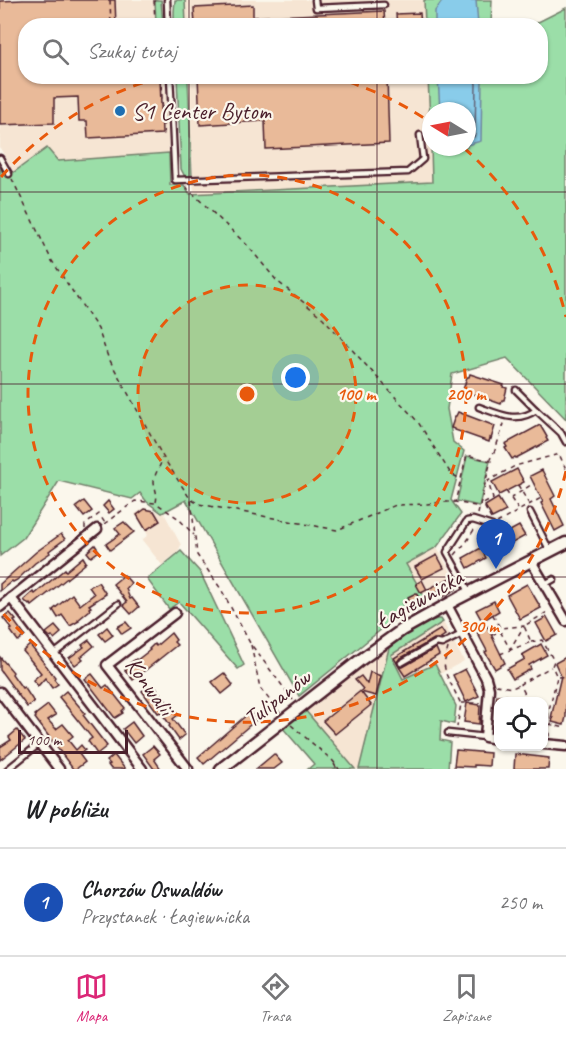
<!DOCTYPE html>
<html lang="pl">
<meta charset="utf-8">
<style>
:root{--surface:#fff;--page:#f2f2f2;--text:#202124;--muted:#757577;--line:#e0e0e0;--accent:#db2777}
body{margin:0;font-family:Caveat,sans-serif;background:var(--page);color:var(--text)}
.controls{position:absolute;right:18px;bottom:18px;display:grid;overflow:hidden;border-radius:12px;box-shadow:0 2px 4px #0004}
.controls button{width:54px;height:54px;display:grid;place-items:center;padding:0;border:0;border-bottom:2px solid var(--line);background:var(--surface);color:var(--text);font:30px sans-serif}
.compass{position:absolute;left:422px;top:102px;width:54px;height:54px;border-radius:50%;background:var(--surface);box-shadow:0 2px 4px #0004;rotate:280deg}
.scale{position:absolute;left:18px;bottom:15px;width:110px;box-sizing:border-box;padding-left:6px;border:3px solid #4a1f2b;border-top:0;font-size:16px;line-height:21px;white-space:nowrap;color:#4a1f2b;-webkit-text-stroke:4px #fbf7ec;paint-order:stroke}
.you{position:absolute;left:296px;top:378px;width:21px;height:21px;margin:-15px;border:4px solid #fff;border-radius:50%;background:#1a73e8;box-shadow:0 0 0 9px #1a73e833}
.badge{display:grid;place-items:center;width:39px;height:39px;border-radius:50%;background:var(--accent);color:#fff;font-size:20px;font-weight:700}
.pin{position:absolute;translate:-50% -50px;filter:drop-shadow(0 2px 3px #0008)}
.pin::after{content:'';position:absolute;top:32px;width:21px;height:18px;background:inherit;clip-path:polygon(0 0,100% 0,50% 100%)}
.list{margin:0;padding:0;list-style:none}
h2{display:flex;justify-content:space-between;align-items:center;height:78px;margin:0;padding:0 24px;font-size:26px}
h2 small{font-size:20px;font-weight:400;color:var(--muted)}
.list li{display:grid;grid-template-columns:39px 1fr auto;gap:18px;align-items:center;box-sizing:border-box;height:108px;padding:0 24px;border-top:2px solid var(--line)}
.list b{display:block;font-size:22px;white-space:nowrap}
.list p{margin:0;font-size:20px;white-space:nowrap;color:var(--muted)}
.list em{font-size:20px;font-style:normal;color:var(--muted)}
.icon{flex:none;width:33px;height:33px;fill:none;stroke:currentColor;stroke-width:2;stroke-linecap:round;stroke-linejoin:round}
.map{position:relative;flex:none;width:566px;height:769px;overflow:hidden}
.search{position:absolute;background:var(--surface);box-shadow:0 2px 4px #0004;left:18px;right:18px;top:18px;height:66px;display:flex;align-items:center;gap:15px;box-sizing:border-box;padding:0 21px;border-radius:24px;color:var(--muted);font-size:22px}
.sheet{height:186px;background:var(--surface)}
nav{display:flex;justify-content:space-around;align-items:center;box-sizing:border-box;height:84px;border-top:2px solid var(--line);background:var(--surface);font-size:16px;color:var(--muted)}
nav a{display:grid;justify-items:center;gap:3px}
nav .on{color:var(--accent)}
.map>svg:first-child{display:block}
.built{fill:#f6e5d3}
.green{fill:#9bdea8;stroke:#727e6a;stroke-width:1.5}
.water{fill:#89ccea;stroke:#70879e;stroke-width:1.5}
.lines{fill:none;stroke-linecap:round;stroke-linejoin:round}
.shore{stroke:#636477;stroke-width:1.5}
.building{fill:#e9ba99;stroke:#4a1f2b;stroke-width:1.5}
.service-casing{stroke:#4a1f2b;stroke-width:9}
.minor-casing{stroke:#4a1f2b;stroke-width:13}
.tertiary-casing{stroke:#4a1f2b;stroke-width:15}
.path{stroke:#4a1f2b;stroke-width:1.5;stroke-dasharray:4.5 4.5;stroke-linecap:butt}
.service{stroke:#fbf7ec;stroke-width:4.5}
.minor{stroke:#fbf7ec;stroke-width:8}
.tertiary{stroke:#fbf7ec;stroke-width:10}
.grid{fill:none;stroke:#4a1f2b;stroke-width:1.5;stroke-opacity:0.55}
.ring{fill:none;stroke:#e8590c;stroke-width:3;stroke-dasharray:10 8}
.poi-dot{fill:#1f6fb2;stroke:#fbf7ec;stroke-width:2}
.labels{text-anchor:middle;stroke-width:4.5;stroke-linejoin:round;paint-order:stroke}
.poi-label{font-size:24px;fill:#4a1f2b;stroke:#fbf7ec;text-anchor:start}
.street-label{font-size:24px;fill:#4a1f2b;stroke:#fbf7ec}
.centre{fill:#e8590c;stroke:#fbf7ec;stroke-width:3}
.ring-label{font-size:18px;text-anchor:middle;font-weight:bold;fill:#e8590c;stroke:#fbf7ec;stroke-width:4.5;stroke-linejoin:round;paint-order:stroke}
</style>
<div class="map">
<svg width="566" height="769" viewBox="0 0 566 769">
<rect width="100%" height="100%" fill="#fbf7ec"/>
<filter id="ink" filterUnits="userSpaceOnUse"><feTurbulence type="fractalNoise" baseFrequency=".0167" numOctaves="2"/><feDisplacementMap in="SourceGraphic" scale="12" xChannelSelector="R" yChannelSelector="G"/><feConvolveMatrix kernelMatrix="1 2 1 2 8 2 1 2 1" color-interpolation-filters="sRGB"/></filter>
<g filter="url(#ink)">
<!-- built -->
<g class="built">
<path d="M0,0h162l1,25 -137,1v50l139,1 4,76 -111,8 -11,-13 -33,24 -14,-24z"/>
<path d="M184,0h240l1,25h-240z"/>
<path d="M188,77h240l5,105 -239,12z"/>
<path d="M144,508l11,2 6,4 3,-1 17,32 -3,7 -16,13 -20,-25 6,-5 -13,-21z"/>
<path d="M437,547l20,36 -31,17 -20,-36z"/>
<path d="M443,622l21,39 -24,13 -6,-10 -31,15 -12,-24z"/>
<path d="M389,648l-30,121h-4l-50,-59z"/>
</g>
<!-- green -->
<g class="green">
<path d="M155,0h6l2,25h-7z"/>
<path d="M175,0h10l1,25h-12v-14z"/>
<path d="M424,0h68l-1,25h-66z"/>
<path d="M566,8v411l-59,-61 -55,16 -5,35 6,33 11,9 -13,49 10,14 -24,33 -31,17 20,36 -38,24 -89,72 -113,-196 -24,13 -15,-11 -7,-9 -8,6 -73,-18 -36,57 -23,18v-388l4,6 10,-2 33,-24 11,13 111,-8 1,32h14l6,9 242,-12 -1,-35h36v-36h-36v35l-3,-69 112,-1v-50l-8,-1z"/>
<path d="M177,77h11l4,101 -8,-3 -3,-6z"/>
<path d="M467,456l23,5 -11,45 -22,-5z"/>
<path d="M181,551l19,21 44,93 -6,4 -59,-67 -10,7 -22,-30z"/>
<path d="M437,619h4l2,3 -52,33 12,24 32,-15 21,42 -2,18 -13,-3 -1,19 10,2 -2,27h-89l30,-121 31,-24z"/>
<path d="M305,710l50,59h-47l6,-5 -33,-38z"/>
</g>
<!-- water -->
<g class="water">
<path d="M443,0h33l2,25h-43v-14z"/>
<path d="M438,77c15,-1 27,2 42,2l2,2 -1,60 -14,4v-34h-27z"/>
</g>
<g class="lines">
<!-- shore -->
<path class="shore" d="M467,139l7,-2 1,-3 1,-50 -2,-8"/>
</g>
<!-- building -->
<g class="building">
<path d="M23,0h92l1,26h-90v50h134l2,58 -74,4 -1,-17h-8l-1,-24 -24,1v25l-54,2v-124z"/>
<path d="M253,5v12l131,-6 1,15h-190l-1,-18z"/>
<path d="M420,13l1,13h-24l-1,-12z"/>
<path d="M198,76h189l2,67 -123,6 -1,-28 -65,4z"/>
<path d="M470,374l34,11 -1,2 4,1 -3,12h-2l-1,4 -34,-12v-1l-4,-1 4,-13h2z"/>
<path d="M458,412l37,14 -4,13 -1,-1 -1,4 -34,-12v-1l-4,-1 4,-12h1z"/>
<path d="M540,425l7,12 -1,1 2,3 -32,17 -1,-1 -3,2 -7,-11 2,-1 -2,-3z"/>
<path d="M517,469l7,13 -25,13 -7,-13z"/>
<path d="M542,470l13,26 -4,3 13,27 -9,5 -14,-28 2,-1 -13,-26z"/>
<path d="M498,498l8,13 -14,7 -7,-12z"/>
<path d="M84,501l8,10 -8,6 -8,-10z"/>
<path d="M108,501l6,8 -5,4 -6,-7z"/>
<path d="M145,509l9,2 6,10 -14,9 -9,-15z"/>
<path d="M124,522l10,10 -24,18 -4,-6 14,-10 -5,-6z"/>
<path d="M519,526l6,10 -20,11 -2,-4 -19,11 2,4 -18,10 -5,-10 18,-10 -2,-4 19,-10 1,3z"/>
<path d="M61,534l4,5 -16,12 1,2 -15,10 -18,17 -4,2 -1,-1 -12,10v-7l36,-32z"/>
<path d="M95,545l4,6 -8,6 -4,-5z"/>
<path d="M437,555l7,13 -22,11 -7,-12z"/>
<path d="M83,557l3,5 -2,1 1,1 -53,42 -2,-2 -1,1 -5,-5 9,-8 2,2 30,-25 1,2z"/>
<path d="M124,575l7,8 -5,6 4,10 2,-1 7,9 -8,7 -8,-9 4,-3 -14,-18z"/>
<path d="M450,578l6,11 -13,8 -4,-6 -8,5 -3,-7z"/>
<path d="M422,580l5,10 -6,3 -5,-9z"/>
<path d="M98,582l8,12 -17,11 2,2 -2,1 1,2 -12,10 1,1 -9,5 -8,-11 -4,3 -5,-8 19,-16 8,11 14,-11 -5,-7z"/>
<path d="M527,584l14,24 -21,11 -13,-24z"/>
<path d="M416,593l7,12 -15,8 -5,-10 6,-3 -1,-3z"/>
<path d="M494,601l5,10 -17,10 -6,-11z"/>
<path d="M10,613l6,7 -2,1 11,15 -7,5 -8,-11 2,-1 -9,-11z"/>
<path d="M547,617l10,18 -11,6 -10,-18z"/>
<path d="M126,622l5,6 -9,6 -5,-7z"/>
<path d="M55,626l6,7 -7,6 -2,-3 -2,1 -4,-4z"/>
<path d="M487,626l18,37 -10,6 -10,-17 2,-1 -10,-19z"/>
<path d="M107,627l6,8 -8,6 -6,-7z"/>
<path d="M441,629l4,6 -6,4h-5l-35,20 -2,4 -3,-5z"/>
<path d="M171,633l5,7 -2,2 3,3 -44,35 -8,-10 6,-5 -1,-2 6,-4 1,1 13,-10 -1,-1 5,-5 2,2z"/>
<path d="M89,640l5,6 -13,11 2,2 -8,6 -6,-7 15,-11 -2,-2z"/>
<path d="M541,644l6,11 -18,10 2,4 -18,10 -6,-10 18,-10 -3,-4z"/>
<path d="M30,645l25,32 -1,2 4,5 -6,4 -7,-10 -7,8 -5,-6 8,-7 -18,-22z"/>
<path d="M436,648l3,7 -34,21 -6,-9h4z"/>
<path d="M0,657l13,15 -1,2 10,14 2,-1 10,15 -7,5 -27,-37z"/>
<path d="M566,657v60l-2,8 -12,-3 1,-4h-2l10,-42 -6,-13z"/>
<path d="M465,669l14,27 -13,6 -13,-27z"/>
<path d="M370,672l11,4 -5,20 -15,-4 10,13 -36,29 -12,-13 40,-32 -8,-9 6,-4 6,8z"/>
<path d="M224,673l9,12 -11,9 -10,-12z"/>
<path d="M92,674l11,14 4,-3 18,23 -3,3 1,2 -8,5 -30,-39z"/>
<path d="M154,686l24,29 -5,4 12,16 -6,5 -10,-14 1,-1 -9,-13 -3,1 -16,-22 6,-4 2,2z"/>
<path d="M66,691l19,22 -2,2 24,31 -10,8 -9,-13 4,-3 -33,-41z"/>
<path d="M497,695l15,1 -1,6h-15z"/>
<path d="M467,703l13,2 -1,19 -15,-2z"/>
<path d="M48,705l8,10 -8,5 8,9 7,-5 10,12 -5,4 8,10 5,-5 4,5 -6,4 6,8 -9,7h-3l-38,-51 1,-1 -1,-2z"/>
<path d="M250,712l6,8 -52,44 -6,-7z"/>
<path d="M132,722l10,14 -8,7 -11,-14z"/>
<path d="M17,730l8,10 -25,20v-13l11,-7 -2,-3z"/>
<path d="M153,746l7,8 -6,5 7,10h-7l-11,-15z"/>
<path d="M456,750l34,3 -1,13 -15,-1v2l-20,-1z"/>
<path d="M274,754l8,9 -8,6h-18z"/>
<path d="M515,754l34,4 -1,11h-34z"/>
<path d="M114,755l11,14h-14l-3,-4 2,-1 -3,-3z"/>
</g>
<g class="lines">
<defs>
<g id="service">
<path d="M167,0l1,26"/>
<path d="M315,0l1,8 68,-3"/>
<path d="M170,76l5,104 233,-8 15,-13 -3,-24"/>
<path d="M0,158l9,16"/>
<path d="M516,390l20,20"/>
<path d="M479,407c20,7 38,17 57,3l25,23 5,9"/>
<path d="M530,512l20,39"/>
<path d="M545,584l9,-5"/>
<path d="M470,593l-23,-41 20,-31 6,-1 19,6"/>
<path d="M54,654l64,-50"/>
<path d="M401,663l35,-20 6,1 20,-10"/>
<path d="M448,733l37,4"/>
<path d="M8,769l31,-25"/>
</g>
<g id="minor">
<path d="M531,561l35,60"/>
<path d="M11,598l131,171"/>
<path d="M447,605l39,73 3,11 -4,48 13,2"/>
<path d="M0,607l97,-78"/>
<path d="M175,613l-68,52 81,104"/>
<path d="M0,692l59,77"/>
<path d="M544,744l22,2"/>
</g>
<path id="tertiary" d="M221,769l138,-108 43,-31 57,-32 107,-55"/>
</defs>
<!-- service casing -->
<use href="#service" class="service-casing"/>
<!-- minor casing -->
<use href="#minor" class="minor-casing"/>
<!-- tertiary casing -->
<use href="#tertiary" class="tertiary-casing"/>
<!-- path -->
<g class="path">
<path d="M110,0l1,26"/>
<path d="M154,0l1,26"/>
<path d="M161,76l3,63"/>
<path d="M12,179l40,82 46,68 10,28 55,100 28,43 6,55 24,34 29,54 43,57"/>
<path d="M186,186l2,3 59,56 30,36 46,37 95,104 33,52 10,5"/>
<path d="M489,461l6,-11 9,-26 2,-1"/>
<path d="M518,485l11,19"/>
<path d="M506,491l12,18"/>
<path d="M511,498l23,-15"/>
<path d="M192,500l7,4 138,26 59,-25 31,-1 18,-2h10"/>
<path d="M156,502c2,-8 -1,-12 -2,-20 0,-9 7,-15 8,-24"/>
<path d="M478,514c4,-17 8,-35 13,-53l-24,-6 -12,47 25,5"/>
<path d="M491,519l-8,-15 10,-5 -5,-18 27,-15 44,-12 7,15"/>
<path d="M497,523l44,-25"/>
<path d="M104,524l31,-23 21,2 23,16 15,16"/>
<path d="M85,529v-4l14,-11 6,9"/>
<path d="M455,555l12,-14 8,-13"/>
<path d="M493,615l7,13 24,-2 -14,23 -10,-18v-3"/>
<path d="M492,635l7,-4"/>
<path d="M531,642l11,-2 12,21 -2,5 5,11 -9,37 -4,-1"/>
<path d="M251,645l9,43 20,25"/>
<path d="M448,648l-4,16 2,10 15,30 -4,23"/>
<path d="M500,654l31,-12 -7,-16 25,-15"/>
<path d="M558,677l8,-1"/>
<path d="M496,685l16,3 7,-3"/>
<path d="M525,702v-8l-5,-10 31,-17"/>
<path d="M461,703h19"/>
<path d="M548,714l1,23"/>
<path d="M495,717l2,1 -1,3h2"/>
<path d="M549,724l16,4"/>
<path d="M291,725l42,36 6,8"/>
<path d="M334,764l3,5"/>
</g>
<!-- service -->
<use href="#service" class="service"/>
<!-- minor -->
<use href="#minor" class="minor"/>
<!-- tertiary -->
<use href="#tertiary" class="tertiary"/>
</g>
</g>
<!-- grid -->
<path class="grid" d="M189,0v26M377,0v26M189,76v693M377,76v693M0,192h566M0,384h566M0,577h566"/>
<!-- distance rings -->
<circle cx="247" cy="394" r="109" fill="#e8590c" fill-opacity=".12"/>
<g class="ring">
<circle cx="247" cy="394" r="109"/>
<circle cx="247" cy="394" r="219"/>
<path d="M566 471A328 328 0 0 1 1 611M1 177A328 328 0 0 1 162 77M332 77A328 328 0 0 1 430 122M464 148A328 328 0 0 1 566 317"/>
</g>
<!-- markers -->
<circle class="poi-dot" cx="120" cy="111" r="6"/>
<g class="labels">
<!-- poi labels -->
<g class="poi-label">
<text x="132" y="119">S1 Center Bytom</text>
</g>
<!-- street labels -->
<g class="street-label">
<text transform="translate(419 599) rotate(-30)" y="8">Łagiewnicka</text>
<text transform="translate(150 686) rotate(54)" y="8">Konwalii</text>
<text transform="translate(277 698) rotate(-38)" y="8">Tulipanów</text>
</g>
</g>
<circle cx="247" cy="394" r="9" class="centre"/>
<g class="ring-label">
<text x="356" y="400">100 m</text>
<text x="466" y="400">200 m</text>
<text x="479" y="632">300 m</text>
</g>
</svg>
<div class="controls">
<button><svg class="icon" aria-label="locate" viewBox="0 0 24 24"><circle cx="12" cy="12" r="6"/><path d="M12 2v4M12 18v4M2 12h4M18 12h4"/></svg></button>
</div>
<svg class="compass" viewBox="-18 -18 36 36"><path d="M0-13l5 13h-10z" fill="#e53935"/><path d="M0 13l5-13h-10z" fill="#757577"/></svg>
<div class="scale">100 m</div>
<div class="you"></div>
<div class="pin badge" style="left:496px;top:569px;background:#1a4fb4">1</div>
<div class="search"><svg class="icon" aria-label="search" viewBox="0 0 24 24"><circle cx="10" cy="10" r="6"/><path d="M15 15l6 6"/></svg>Szukaj tutaj</div>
</div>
<section class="sheet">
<h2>W pobliżu<small></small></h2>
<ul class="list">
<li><span class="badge" style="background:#1a4fb4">1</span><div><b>Chorzów Oswaldów</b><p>Przystanek · Łagiewnicka</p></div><em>250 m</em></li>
</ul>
</section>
<nav>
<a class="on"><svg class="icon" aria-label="map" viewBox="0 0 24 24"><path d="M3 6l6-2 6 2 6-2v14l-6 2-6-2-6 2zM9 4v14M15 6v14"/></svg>Mapa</a>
<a><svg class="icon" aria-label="directions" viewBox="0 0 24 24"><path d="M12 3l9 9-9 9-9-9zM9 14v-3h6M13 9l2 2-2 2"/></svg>Trasa</a>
<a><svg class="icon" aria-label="saved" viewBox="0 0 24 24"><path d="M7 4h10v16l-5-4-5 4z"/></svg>Zapisane</a>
</nav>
